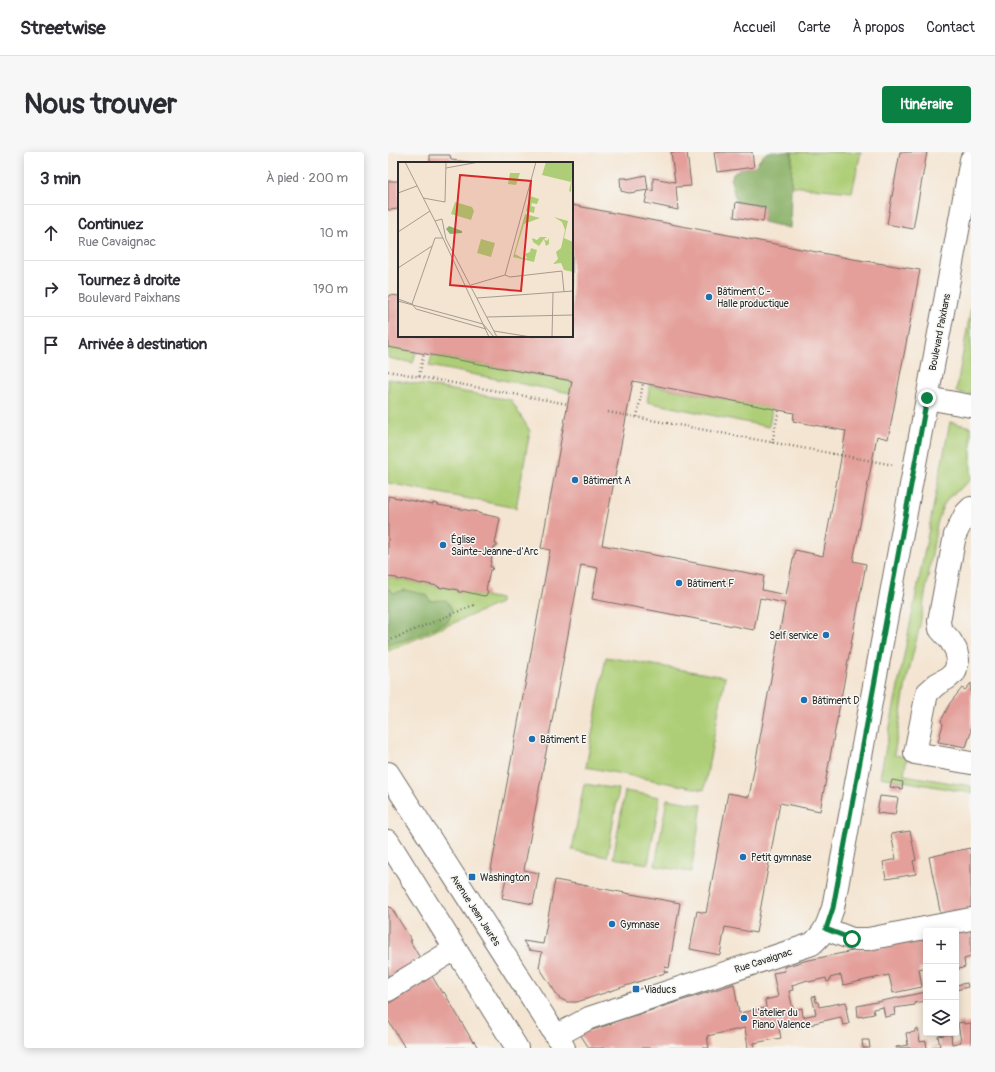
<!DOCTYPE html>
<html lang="fr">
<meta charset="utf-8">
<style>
:root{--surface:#fff;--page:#f7f7f7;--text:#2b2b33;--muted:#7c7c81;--line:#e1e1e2;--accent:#0b8043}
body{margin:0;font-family:Pangolin,sans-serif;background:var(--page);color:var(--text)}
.controls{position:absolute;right:12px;bottom:12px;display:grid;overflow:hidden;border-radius:4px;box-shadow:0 2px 10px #0003}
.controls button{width:36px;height:36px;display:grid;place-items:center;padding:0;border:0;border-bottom:1px solid var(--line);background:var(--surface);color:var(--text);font:20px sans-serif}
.stop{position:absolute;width:12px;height:12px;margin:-9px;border:3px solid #0b8043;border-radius:50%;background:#fff}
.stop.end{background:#0b8043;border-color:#fff;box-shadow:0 1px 4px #0008}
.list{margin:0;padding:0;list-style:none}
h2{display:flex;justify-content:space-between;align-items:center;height:52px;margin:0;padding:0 16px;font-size:17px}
h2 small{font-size:13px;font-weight:400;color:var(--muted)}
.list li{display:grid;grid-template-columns:26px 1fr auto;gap:12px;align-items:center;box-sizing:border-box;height:56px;padding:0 16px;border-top:1px solid var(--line)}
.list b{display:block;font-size:15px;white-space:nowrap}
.list p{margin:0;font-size:13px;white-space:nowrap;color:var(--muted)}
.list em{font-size:13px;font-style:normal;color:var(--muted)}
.icon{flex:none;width:22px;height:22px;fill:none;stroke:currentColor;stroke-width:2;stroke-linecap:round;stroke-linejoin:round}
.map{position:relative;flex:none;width:583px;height:896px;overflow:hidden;border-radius:4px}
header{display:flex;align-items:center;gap:24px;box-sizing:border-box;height:56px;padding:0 20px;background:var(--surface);border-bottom:1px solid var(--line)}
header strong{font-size:19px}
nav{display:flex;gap:22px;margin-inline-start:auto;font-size:14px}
.intro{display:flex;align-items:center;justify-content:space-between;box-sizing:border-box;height:96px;padding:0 24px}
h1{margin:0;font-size:28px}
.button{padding:10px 18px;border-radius:4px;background:var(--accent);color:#fff;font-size:14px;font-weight:700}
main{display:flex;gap:24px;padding:0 24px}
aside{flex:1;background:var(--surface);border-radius:4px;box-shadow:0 2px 10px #0003}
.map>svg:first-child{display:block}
.green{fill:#adce76;stroke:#6c7c50}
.forest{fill:#8ab167;stroke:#5a6e49}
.building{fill:#e49f9a;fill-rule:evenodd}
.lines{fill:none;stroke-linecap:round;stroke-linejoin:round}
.minor-casing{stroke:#716c65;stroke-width:24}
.major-casing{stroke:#716c65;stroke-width:24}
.path{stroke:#716c65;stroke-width:2.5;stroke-dasharray:1 3;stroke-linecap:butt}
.minor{stroke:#fff;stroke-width:22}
.major{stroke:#fff;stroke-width:22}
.route{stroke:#0b8043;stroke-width:5}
.poi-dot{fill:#1f6fb2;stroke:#f6f6f2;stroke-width:1.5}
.labels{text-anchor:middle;stroke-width:3;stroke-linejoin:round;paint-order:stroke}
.poi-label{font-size:10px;fill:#2b2b2b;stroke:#f6f6f2;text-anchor:start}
.street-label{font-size:10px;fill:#2b2b2b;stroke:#f6f6f2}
.inset-road{fill:none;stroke:#a49b8f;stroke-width:1}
.view{fill:#d62828;fill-opacity:0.15;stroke:#d62828;stroke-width:2}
.inset-edge{fill:none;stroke:#2b2b2b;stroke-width:2}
</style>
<header>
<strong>Streetwise</strong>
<nav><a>Accueil</a><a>Carte</a><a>À propos</a><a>Contact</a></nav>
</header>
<div class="intro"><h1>Nous trouver</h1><a class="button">Itinéraire</a></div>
<main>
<aside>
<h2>3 min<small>À pied · 200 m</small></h2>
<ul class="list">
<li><svg class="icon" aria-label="ahead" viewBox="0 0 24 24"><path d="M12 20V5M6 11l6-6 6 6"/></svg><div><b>Continuez</b><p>Rue Cavaignac</p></div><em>10 m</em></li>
<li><svg class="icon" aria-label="right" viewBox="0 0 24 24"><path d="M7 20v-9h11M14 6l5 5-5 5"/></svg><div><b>Tournez à droite</b><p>Boulevard Paixhans</p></div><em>190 m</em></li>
<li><svg class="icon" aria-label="arrive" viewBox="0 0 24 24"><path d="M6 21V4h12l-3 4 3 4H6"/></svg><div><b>Arrivée à destination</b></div></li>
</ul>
</aside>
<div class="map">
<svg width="583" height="896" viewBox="0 0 583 896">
<rect width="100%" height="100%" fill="#f6f6f2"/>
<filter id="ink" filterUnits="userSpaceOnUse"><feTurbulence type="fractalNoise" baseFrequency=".025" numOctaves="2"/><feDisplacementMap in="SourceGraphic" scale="8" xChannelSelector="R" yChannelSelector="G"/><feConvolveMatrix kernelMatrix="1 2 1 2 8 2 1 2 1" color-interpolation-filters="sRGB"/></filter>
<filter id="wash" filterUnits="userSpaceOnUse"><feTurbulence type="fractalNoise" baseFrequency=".012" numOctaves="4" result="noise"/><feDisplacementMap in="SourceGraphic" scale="16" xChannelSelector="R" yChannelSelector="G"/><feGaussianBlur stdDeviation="0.9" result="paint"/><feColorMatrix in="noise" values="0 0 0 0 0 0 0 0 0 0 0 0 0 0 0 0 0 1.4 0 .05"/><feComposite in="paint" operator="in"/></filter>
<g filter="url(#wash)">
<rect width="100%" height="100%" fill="#f4e5d2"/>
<!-- green -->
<g class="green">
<path d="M404,0h69l-9,40 -61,-6z"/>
<path d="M583,155v88l-15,-3z"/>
<path d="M0,194l28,6 -3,11 -25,-5z"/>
<path d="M44,203l140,26 -2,12 -141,-27z"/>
<path d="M0,227l123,21 19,31 -14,77 -128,-25z"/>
<path d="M262,233l122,23 -3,19 -122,-25z"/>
<path d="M562,270l21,5v53l-22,17 -6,9 -6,18 -17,101 -14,58 -12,72 13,2 -3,18 67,11v7l-91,-16z"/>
<path d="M0,425l9,1v2h4l1,-1 20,5v-1l16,3v1l4,1 1,-1 15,3v2h4v-1l38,8v4l-112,48z"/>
<path d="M218,505l119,20 -21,113 -118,-23z"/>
<path d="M196,632l35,5 -12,68 -35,-7z"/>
<path d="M237,639l35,6 -12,67 -35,-6z"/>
<path d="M279,647l35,6 -11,67 -36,-6z"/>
</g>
<!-- forest -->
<g class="forest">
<path d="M380,0h24l-2,76 -27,-6 2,-15 -29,-5 -5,-22 2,-6 7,-5 14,-2c4,-4 9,-13 14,-15z"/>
<path d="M0,436l6,5 11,-3 22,5 3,6 16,-1 6,9 -4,13 -34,15 -26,8z"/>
</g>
<g id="blocks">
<!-- building -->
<g class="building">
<path d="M283,0h16l4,34 -15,1 2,23 -33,-7 3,-13 5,1v-13l22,4z"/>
<path d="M326,0h38l2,15 -37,5z"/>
<path d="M512,0h27l-14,77 -26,-5z"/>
<path d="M42,3h20l1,5 18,2v1h-39z"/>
<path d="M258,23l2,15 -19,3 -8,-2 -1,-13h7v1z"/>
<path d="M0,29h11v28l-11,1z"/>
<path d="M348,50l29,5 -2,15 -29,-5z"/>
<path d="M184,53l281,54 67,11 -32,169 -11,-3 -24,125 13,3 -46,247 -40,-8 -24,130 -31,-6 -5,28 -30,-6 7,-38 9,2 22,-120 21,4 36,-194 -25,-5 -6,32 -162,-31 6,-31 -17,-3 -57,305 15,3 -6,31 -31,-6 4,-20 -16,-3 60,-325 -9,-2 31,-167 -184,-34v-44l1,-8 10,1v40h173zM245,229l161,32 -1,8 53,10 -23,125 -28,-6 -9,45 -24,-5 2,-14 -162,-31z"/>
<path d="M0,344l45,9v-2l5,1v1l40,7v1l22,5 -5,26h2v3h-3l-4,20h3l-1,3h-2l-4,20 2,1 -1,4 -3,1 -22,-5v1h-4v-2l-15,-3 -1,1 -4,-1v-1l-16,-3v1l-20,-5 -1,1 -4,-1v-1l-9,-1z"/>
<path d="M583,531v49l-5,15 -28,-5 5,-18 -2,-3 9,-18 12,-15 3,2z"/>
<path d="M504,628l11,2 -1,7 -12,-2z"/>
<path d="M492,644l18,2 -3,17 -18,-2z"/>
<path d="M522,679l6,29 -3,1 3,13 -30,5 -3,-17 13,-3 -5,-25z"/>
<path d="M582,696l1,7v55l-30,6 -12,-59z"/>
<path d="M167,728l125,23 -11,65 -4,-1 -1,5h4l-91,30h-10l-8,-4 -20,-31 3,-15 -13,-2 -6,-9 20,3z"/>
<path d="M0,753l2,3 1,-1 21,34h-2l10,17 -32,20z"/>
<path d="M583,774v31l-7,2 1,8 -9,3v-39z"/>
<path d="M538,784v31l-7,2 3,18 -29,6 -4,-18 -46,10 -2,-10 -11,3v3l-3,1 -1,-4 -17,4 -1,-2 -16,5 1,5 -4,1 4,19 9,-2 1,9 13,-3 -4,-17 3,-1 1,6h2l1,5 27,-5 2,6h-2l3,16 -6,1 -2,-8 -27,6v1l-17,4 -1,-3 -17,4 2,9 -27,5 1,5h-7l-3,-20 -38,8 2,12h-120l-9,-14 31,-10v-1l123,-39 5,29 27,-5 -1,-8 13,-3 -5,-24 12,-2 -1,-4 20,-6z"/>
<path d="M44,824l10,17 2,-1 29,50 1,-1 4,7h-73l-17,-28v-16z"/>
<path d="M579,831l1,4 -12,3v-5z"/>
<path d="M538,840v5h-1l1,4 -12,2 1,2 -21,3 1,7 -10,2 -2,-10 -10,2 1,5 -16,3 -1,-11z"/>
<path d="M576,870v2l7,-1v25h-39v-1l8,-1 -2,-10 13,-2 1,10 9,-2 -3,-19z"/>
<path d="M527,877h3l2,13 6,-1 1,7h-31v-1l12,-2 -2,-12 9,-1z"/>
<path d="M474,888h7l1,8h-7z"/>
</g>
</g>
</g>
<g filter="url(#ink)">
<use href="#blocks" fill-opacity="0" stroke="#716c65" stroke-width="1"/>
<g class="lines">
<defs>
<g id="minor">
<path d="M539,246l44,8"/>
<path d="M583,356l-5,5 -11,22 -16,86 1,8 10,11 6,10 2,10 -3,12 -7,6 -11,6 -10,9 -12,60 56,10"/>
<path d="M438,777l26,10h16l103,-20"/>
<path d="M0,838l67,-41"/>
<path d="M168,884l33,-18 223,-74c14,-12 15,-20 21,-36l138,-748"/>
</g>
<g id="major">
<path d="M0,621l176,275"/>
<path d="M0,689l129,207"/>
</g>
</defs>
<!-- minor casing -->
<use href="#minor" class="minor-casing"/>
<!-- major casing -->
<use href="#major" class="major-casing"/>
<!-- path -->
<g class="path">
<path d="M0,219l180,33"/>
<path d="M31,224l5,-23"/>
<path d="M220,260l286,53"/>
<path d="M249,265l6,-34"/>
<path d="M384,291l7,-33"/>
<path d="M0,489l88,-37"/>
</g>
<!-- minor -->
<use href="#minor" class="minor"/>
<!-- major -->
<use href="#major" class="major"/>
</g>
</g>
<g class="lines" filter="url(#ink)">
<!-- route -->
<path class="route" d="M464,787l-26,-10 7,-21 94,-510"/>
</g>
<!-- markers -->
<g class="poi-dot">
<circle cx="321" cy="145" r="4"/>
<circle cx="187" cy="328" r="4"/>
<circle cx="55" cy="393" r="4"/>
<circle cx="291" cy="431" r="4"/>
<circle cx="438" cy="483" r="4"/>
<circle cx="416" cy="548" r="4"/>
<circle cx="144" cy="587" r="4"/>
<circle cx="355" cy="705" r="4"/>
<rect x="80" y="721" width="8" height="8" rx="2"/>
<circle cx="224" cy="772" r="4"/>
<rect x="244" y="833" width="8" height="8" rx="2"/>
<circle cx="356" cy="866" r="4"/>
</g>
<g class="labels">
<!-- poi labels -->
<g class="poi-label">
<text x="329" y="143">Bâtiment C -<tspan x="329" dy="12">Halle productique</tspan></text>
<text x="195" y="332">Bâtiment A</text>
<text x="63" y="391">Église<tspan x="63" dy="12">Sainte-Jeanne-d'Arc</tspan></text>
<text x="299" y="435">Bâtiment F</text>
<text x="430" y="487" text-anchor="end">Self service</text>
<text x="424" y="552">Bâtiment D</text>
<text x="152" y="591">Bâtiment E</text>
<text x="363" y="709">Petit gymnase</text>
<text x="92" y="729">Washington</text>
<text x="232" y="776">Gymnase</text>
<text x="256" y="841">Viaducs</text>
<text x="364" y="864">L'atelier du<tspan x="364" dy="12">Piano Valence</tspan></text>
</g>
<!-- street labels -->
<g class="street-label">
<text transform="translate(551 180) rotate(-79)" y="4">Boulevard Paixhans</text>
<text transform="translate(88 758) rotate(57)" y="4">Avenue Jean Jaurès</text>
<text transform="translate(375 808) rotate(-18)" y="4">Rue Cavaignac</text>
</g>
</g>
<!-- overview -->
<g transform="translate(10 10)">
<rect width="175" height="175" fill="#f4e5d2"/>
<path d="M148,0h27l-2,30 -2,-1 2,-9 -29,-7zM112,11h10l-4,12 -8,-1zM132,34l9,3 -2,5 -5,-1 -1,3 4,1 -1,6 -8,-2zM57,40l17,5 2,4 -3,9 -20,-6zM127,52l15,4 -16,6 -9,30 9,5 3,-1 -2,-4 5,-2 1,-4 6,2 -3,12 -21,-5zM156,55l14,4 -4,17 9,4v30l-9,-2 -3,-7 -8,1 5,-5 -2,-7 5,-4 4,-18 -3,-8zM142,75h7l-3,2 3,2 2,-3v6l-3,2 -2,-7 -5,7 -6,-4 -1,-4 5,2zM83,77l14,4 -4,14 -14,-4z" fill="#adce76"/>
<path d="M51,64l13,5v2l-12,1 -4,-5z" fill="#8ab167"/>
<path class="inset-road" d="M7,0l30,59 54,116M48,6l33,-6M0,31l19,-7M25,36l22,4 1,-40M37,59l7,-2 4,20 51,98M0,70l32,-21M0,106l34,-22M107,113l31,-113M73,123l34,-10 5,2 52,-6 2,21M79,136l96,-7M0,137l14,5 4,5 70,20M0,139l85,23 11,13M14,142l23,-66h8M89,155l86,-2M96,169l37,6M154,175l1,-44"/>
<path class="view" d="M62,13l71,6 -10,110 -71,-6z"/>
<rect width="175" height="175" class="inset-edge"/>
</g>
</svg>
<div class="controls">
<button>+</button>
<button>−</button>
<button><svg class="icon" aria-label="layers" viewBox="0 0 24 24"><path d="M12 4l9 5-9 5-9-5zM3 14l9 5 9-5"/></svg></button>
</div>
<div class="stop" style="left:464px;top:787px"></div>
<div class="stop end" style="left:539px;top:246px"></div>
</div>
</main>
